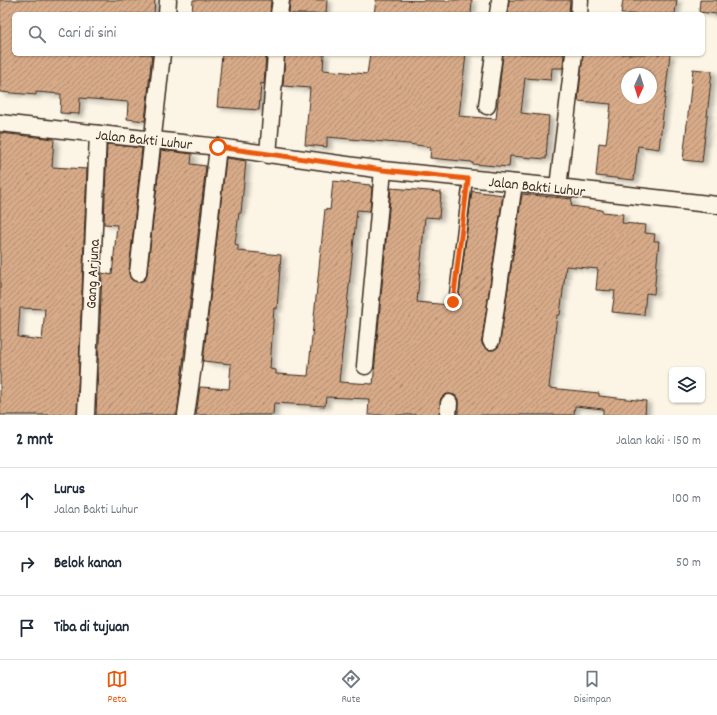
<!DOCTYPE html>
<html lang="id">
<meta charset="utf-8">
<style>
:root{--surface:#fff;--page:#f6f6f7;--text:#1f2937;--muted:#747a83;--line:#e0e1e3;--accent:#ea580c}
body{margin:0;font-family:Dekko,sans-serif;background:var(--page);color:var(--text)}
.controls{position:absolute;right:12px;bottom:12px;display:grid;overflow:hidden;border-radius:6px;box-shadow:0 1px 3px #0004}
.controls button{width:36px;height:36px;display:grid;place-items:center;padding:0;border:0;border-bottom:1px solid var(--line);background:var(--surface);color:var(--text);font:20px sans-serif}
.compass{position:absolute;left:621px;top:68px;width:36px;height:36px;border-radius:50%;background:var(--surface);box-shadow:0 1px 3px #0004;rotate:184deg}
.stop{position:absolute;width:12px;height:12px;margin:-9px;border:3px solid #ea580c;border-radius:50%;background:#fff}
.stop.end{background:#ea580c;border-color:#fff;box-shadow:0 1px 4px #0008}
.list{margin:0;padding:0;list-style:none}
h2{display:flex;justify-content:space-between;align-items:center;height:52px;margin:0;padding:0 16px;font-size:17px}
h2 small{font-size:13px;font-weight:400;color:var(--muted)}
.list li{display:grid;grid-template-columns:26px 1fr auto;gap:12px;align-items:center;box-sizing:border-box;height:64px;padding:0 16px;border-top:1px solid var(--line)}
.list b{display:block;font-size:15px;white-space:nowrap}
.list p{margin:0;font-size:13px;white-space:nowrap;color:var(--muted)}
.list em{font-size:13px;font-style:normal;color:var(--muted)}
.icon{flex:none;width:22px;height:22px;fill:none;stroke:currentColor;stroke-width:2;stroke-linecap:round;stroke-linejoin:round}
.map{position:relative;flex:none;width:717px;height:415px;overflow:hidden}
.search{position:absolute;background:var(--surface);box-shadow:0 1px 3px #0004;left:12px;right:12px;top:12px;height:44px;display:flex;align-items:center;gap:10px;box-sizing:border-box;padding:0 14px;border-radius:6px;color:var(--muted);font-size:15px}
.sheet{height:244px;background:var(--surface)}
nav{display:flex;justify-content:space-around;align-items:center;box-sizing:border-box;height:56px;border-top:1px solid var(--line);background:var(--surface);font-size:11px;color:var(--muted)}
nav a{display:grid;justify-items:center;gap:2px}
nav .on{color:var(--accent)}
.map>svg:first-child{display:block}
.building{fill:url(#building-hatch);stroke:#3b2a1e;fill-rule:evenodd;filter:url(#shadow)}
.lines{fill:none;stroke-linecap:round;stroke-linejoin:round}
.service-casing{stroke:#3b2a1e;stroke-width:11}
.minor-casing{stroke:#3b2a1e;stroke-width:19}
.service{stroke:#fcf5e5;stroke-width:8}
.minor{stroke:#fcf5e5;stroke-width:16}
.route{stroke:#ea580c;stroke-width:5}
.labels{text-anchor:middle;stroke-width:3;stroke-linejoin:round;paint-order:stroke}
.street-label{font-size:15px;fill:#3b2a1e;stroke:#fcf5e5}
</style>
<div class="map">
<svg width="717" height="415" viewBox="0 0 717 415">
<defs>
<pattern id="building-hatch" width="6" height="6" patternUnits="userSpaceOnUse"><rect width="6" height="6" fill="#d7ab88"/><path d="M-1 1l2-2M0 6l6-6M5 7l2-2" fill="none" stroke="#b08b6f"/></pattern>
<filter id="shadow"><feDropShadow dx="4.5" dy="2.5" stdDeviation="2" flood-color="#0004"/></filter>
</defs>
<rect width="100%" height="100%" fill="#fcf5e5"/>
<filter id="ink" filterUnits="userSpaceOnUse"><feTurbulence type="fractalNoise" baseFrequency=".025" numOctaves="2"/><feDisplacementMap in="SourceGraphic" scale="8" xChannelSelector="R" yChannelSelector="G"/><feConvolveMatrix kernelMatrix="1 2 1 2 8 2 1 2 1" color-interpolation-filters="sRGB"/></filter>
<g filter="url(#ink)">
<!-- building -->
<g class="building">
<path d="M0,0h155l-1,14h-140v40h138l-7,67 -18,-2 1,-17 -48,-4 -1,16 -19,-1 1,-19 -25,-2v3l-36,-3z"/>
<path d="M193,0h78l-1,14h-78z"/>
<path d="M290,0h37l-1,14h-37z"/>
<path d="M376,0l73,1v-1h23l-1,14h-97z"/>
<path d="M509,0h61l-1,14h-61z"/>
<path d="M623,0h54l-2,14h-54z"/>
<path d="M700,0h17v14l-18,-2z"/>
<path d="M222,54h44l-2,30 -3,-1 -2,27 -42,-3z"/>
<path d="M285,54h39l-1,16 44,4 3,-20h96l-7,62 37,3 7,-65h61l-1,14h-11l-1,12 -26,-2 -4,35 28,3 -3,43 -36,-3 -1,11 -37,-3v-2l-42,-4 1,-11 -23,-3 -81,-7v10l-22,-2 5,-57 -27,-2z"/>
<path d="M583,54h87l-11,95 -21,-3 -4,34 -38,-4 3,-33 7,1 5,-40 -33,-3zM627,74h24v24h-24z"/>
<path d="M693,69l19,2 -10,91 -19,-2z"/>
<path d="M0,133l54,6 -2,28 35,2 -10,246h-77zM20,308l25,1 -3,31 -24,-3z"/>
<path d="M107,144l35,4 -13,124 1,5 2,3 5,2 5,-1 4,-3 1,-4 14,-124 31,4 -1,10 15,2 -29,249h-81l6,-142 10,2 5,-50 -13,-1z"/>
<path d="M226,158l20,3 -5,52h-2l-4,31 3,1v6l43,4 -4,54 -3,-1 -4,61 6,1v4l32,2 17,-167 5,1 3,-29 37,4v2h2l-2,24 -13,-1 -18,172 34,2 18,-196 50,4 -2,26 -14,-1 -8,85 32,3 4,2 4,-1 1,-3 14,-112 31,4 -21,145v4l3,4 5,2h4l4,-3 2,-5 22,-148 50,5 -1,7 31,4v2l21,2 -1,9 24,2 -1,8 10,1 -1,7h5l-5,53 -8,-1 -2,22 -32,-3 3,-21 -19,-1 2,-21 -32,-3 -6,49h-3l-8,73 50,5v3l47,5 -1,14h-42v-6l-28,-3 -1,9h-116v-16l-3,-4 -6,-1 -4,1 -4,3 -2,17h-71l1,-16 -43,-2 -1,9 -51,-3 -1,12h-77l4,-28 29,2 2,-25 -28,-3z"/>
</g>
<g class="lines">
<defs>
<path id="service" d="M453,302l15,-123"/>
<g id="minor">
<path d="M167,14l1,-14"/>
<path d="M279,14l2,-14"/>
<path d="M498,14l2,-14"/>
<path d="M579,14l1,-14"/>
<path d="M487,106l7,-52"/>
<path d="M0,123l218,24 165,23 175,17 159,18"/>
<path d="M268,155l8,-101"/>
<path d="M558,187l16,-133"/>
<path d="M138,273l24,-219"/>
<path d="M491,341l23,-158"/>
<path d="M365,366l18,-196"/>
<path d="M86,415l12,-281"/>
<path d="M186,415l7,-49 25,-219"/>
<path d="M448,415l1,-12"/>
</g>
</defs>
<!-- service casing -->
<use href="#service" class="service-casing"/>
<!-- minor casing -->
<use href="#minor" class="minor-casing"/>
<!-- service -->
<use href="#service" class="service"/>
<!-- minor -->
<use href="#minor" class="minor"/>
</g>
</g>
<g class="lines" filter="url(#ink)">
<!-- route -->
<path class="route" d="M218,147l165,23 85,9 -15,123"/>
</g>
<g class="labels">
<!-- street labels -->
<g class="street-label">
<text transform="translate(144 139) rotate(6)" y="5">Jalan Bakti Luhur</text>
<text transform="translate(537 186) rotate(6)" y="5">Jalan Bakti Luhur</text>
<text transform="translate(92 274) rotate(-87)" y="5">Gang Arjuna</text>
</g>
</g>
</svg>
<div class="controls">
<button><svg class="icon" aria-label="layers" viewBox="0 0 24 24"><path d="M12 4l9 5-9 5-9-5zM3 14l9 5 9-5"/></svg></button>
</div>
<svg class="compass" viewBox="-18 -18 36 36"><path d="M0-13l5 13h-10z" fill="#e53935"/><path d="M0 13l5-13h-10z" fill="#747a83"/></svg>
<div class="stop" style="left:218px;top:147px"></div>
<div class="stop end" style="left:453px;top:302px"></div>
<div class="search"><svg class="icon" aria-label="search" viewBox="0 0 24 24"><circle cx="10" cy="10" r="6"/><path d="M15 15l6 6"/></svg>Cari di sini</div>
</div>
<section class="sheet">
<h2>2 mnt<small>Jalan kaki · 150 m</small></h2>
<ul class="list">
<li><svg class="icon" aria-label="ahead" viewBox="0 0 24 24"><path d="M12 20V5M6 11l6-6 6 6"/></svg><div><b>Lurus</b><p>Jalan Bakti Luhur</p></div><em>100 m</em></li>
<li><svg class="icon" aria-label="right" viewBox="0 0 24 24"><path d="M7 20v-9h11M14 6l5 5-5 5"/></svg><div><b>Belok kanan</b></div><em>50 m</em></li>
<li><svg class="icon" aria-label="arrive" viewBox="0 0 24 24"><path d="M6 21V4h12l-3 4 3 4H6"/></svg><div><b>Tiba di tujuan</b></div></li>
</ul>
</section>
<nav>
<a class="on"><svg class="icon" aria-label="map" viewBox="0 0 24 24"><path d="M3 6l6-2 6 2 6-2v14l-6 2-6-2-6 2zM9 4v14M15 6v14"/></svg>Peta</a>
<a><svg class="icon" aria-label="directions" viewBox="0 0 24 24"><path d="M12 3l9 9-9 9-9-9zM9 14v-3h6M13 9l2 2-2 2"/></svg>Rute</a>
<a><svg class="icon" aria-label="saved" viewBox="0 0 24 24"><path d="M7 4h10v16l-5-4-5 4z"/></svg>Disimpan</a>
</nav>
